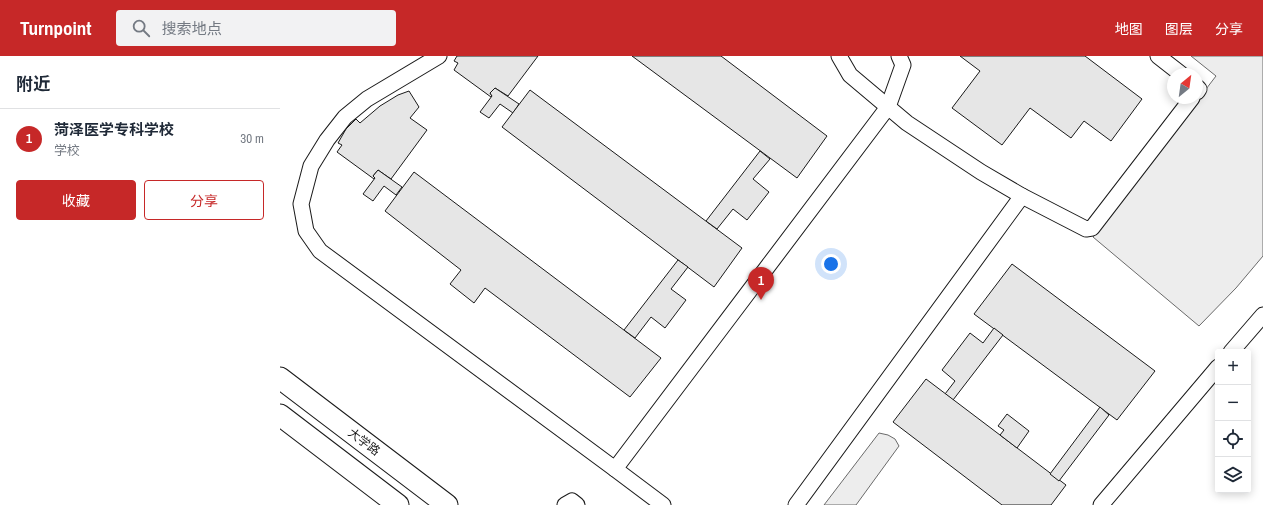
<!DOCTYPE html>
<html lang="zh">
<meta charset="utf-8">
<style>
:root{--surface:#fff;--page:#f2f2f3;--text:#1f2937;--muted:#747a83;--line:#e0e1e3;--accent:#c62828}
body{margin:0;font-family:"Archivo Narrow","Noto Sans SC",sans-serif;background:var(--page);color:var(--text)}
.controls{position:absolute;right:12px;bottom:12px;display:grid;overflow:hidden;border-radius:4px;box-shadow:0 2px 10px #0003}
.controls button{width:36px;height:36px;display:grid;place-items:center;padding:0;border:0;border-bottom:1px solid var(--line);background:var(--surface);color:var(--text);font:20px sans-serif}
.compass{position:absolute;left:887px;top:12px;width:36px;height:36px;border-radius:50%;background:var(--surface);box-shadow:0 2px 10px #0003;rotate:29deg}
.you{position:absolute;left:551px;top:208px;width:14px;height:14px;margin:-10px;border:3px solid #fff;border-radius:50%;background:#1a73e8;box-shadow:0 0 0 6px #1a73e833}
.badge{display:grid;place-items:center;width:26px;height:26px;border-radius:50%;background:var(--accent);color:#fff;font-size:13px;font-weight:700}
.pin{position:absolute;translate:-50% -33px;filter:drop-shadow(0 1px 2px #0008)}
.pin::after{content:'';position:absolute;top:21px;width:14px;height:12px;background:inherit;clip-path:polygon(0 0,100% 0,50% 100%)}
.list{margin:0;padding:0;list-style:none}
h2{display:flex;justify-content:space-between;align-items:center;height:52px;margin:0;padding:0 16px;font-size:17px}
h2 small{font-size:13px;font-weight:400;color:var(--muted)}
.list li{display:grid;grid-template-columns:26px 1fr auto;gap:12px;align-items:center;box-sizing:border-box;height:60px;padding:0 16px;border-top:1px solid var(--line)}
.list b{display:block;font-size:15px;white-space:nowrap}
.list p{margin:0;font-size:13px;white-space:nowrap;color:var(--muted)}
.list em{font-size:13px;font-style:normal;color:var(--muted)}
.actions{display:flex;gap:8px;padding:12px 16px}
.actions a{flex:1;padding:9px 0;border:1px solid var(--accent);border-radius:4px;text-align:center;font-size:14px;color:var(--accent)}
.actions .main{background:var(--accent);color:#fff}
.icon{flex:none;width:22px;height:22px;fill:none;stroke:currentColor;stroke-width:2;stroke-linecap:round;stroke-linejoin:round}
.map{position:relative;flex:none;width:983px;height:449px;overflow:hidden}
header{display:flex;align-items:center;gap:24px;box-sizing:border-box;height:56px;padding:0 20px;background:var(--accent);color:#fff}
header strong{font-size:19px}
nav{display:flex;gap:22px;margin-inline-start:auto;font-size:14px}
.search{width:280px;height:36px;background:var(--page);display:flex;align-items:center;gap:10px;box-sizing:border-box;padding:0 14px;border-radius:4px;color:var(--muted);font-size:15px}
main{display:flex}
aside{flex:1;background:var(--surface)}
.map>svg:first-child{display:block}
.built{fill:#ededed;stroke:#6a6a6a}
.building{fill:#e6e6e6;stroke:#1a1a1a}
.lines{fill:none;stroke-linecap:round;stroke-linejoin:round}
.street-casing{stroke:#1a1a1a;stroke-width:17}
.secondary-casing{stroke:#1a1a1a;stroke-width:23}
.street{stroke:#fff;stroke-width:15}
.secondary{stroke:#fff;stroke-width:21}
.labels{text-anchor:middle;stroke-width:3;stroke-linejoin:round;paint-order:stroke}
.street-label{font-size:12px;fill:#1a1a1a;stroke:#fff}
</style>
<header>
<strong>Turnpoint</strong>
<div class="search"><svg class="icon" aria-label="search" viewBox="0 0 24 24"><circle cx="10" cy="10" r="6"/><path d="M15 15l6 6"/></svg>搜索地点</div>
<nav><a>地图</a><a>图层</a><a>分享</a></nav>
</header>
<main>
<aside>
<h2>附近<small></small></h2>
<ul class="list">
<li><span class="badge">1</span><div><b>菏泽医学专科学校</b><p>学校</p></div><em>30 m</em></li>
</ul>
<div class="actions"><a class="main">收藏</a><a>分享</a></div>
</aside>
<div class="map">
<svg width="983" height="449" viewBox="0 0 983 449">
<rect width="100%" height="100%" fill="#fff"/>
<!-- built -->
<g class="built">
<path d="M911,0h72v200l-27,32 -37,38 -106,-89 123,-161z"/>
<path d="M599,377l9,2 7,4 4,7 -43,59h-32z"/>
</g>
<!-- building -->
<g class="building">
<path d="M177,0h81l-30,40 -13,-8 -5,5 2,3 -1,1 -37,-27 4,-7 -4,-2z"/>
<path d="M352,0h89l106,80 -30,42z"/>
<path d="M680,0h125l57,43 -31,42 -27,-20 -13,17 -41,-30 -28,37 -50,-37 28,-37z"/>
<path d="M215,32l24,16 -6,9 -13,-9 -11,14 -9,-6 12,-16 -2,-3z"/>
<path d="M250,34l212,158 -28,39 -212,-160z"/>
<path d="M129,35l10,16 -9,11 17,12 -36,49 -13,-9 -5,6 2,2 -1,1 -37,-27 5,-7 -4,-2 8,-14 10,-10 4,4 20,-17 18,-11z"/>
<path d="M480,95l10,8 -17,20 16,13 -22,28 -14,-11 -16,20 -11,-8z"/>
<path d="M98,114l24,17 -6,8 -12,-9 -11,15 -10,-7 12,-16 -2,-2z"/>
<path d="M134,116l247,186 -31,39 -145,-109 -11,15 -24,-19 11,-14 -76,-59z"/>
<path d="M398,204l10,7 -17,22 15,11 -21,28 -14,-11 -16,21 -11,-8z"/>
<path d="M732,208l143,107 -38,49 -143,-106z"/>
<path d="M714,272l9,7 -50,65 -8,-6 10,-13 -13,-11 28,-37 13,10z"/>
<path d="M646,323l140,106 -15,20h-49l-109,-83z"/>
<path d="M820,351l9,8 -50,66 -9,-7z"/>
<path d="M727,358l22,17 -12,17 -17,-13 4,-5 -6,-4z"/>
</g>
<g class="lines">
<defs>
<g id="street">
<path d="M159,0l-72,43 -22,18 -18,23 -16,26 -10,38 5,27 14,20 295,218 273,-362 15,-42 -4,-9"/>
<path d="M559,0l11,19 57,48 74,49 41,24 64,33 6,-1 100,-130"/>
<path d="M878,0l23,18"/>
<path d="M917,31l2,2 -2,3"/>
<path d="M951,296l32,-37"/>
<path d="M335,413l48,36"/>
<path d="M285,449l7,-4 5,4"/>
<path d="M516,449l226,-309"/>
<path d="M821,449l117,-138"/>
</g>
<g id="secondary">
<path d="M0,322l167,127"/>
<path d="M0,359l118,90"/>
</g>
</defs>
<!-- street casing -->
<use href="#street" class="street-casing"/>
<!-- secondary casing -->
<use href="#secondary" class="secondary-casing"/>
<!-- street -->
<use href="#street" class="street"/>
<!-- secondary -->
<use href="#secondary" class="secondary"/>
</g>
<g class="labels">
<!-- street labels -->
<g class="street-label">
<text transform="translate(84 386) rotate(37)" y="4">大学路</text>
</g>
</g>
</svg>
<div class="controls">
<button>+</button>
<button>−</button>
<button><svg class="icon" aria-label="locate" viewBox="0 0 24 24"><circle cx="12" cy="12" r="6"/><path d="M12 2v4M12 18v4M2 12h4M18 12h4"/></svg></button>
<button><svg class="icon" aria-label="layers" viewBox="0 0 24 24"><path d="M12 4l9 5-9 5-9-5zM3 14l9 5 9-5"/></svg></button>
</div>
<svg class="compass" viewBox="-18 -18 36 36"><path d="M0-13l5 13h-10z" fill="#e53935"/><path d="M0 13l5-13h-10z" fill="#747a83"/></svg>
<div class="you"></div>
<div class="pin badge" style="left:481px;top:244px">1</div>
</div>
</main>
